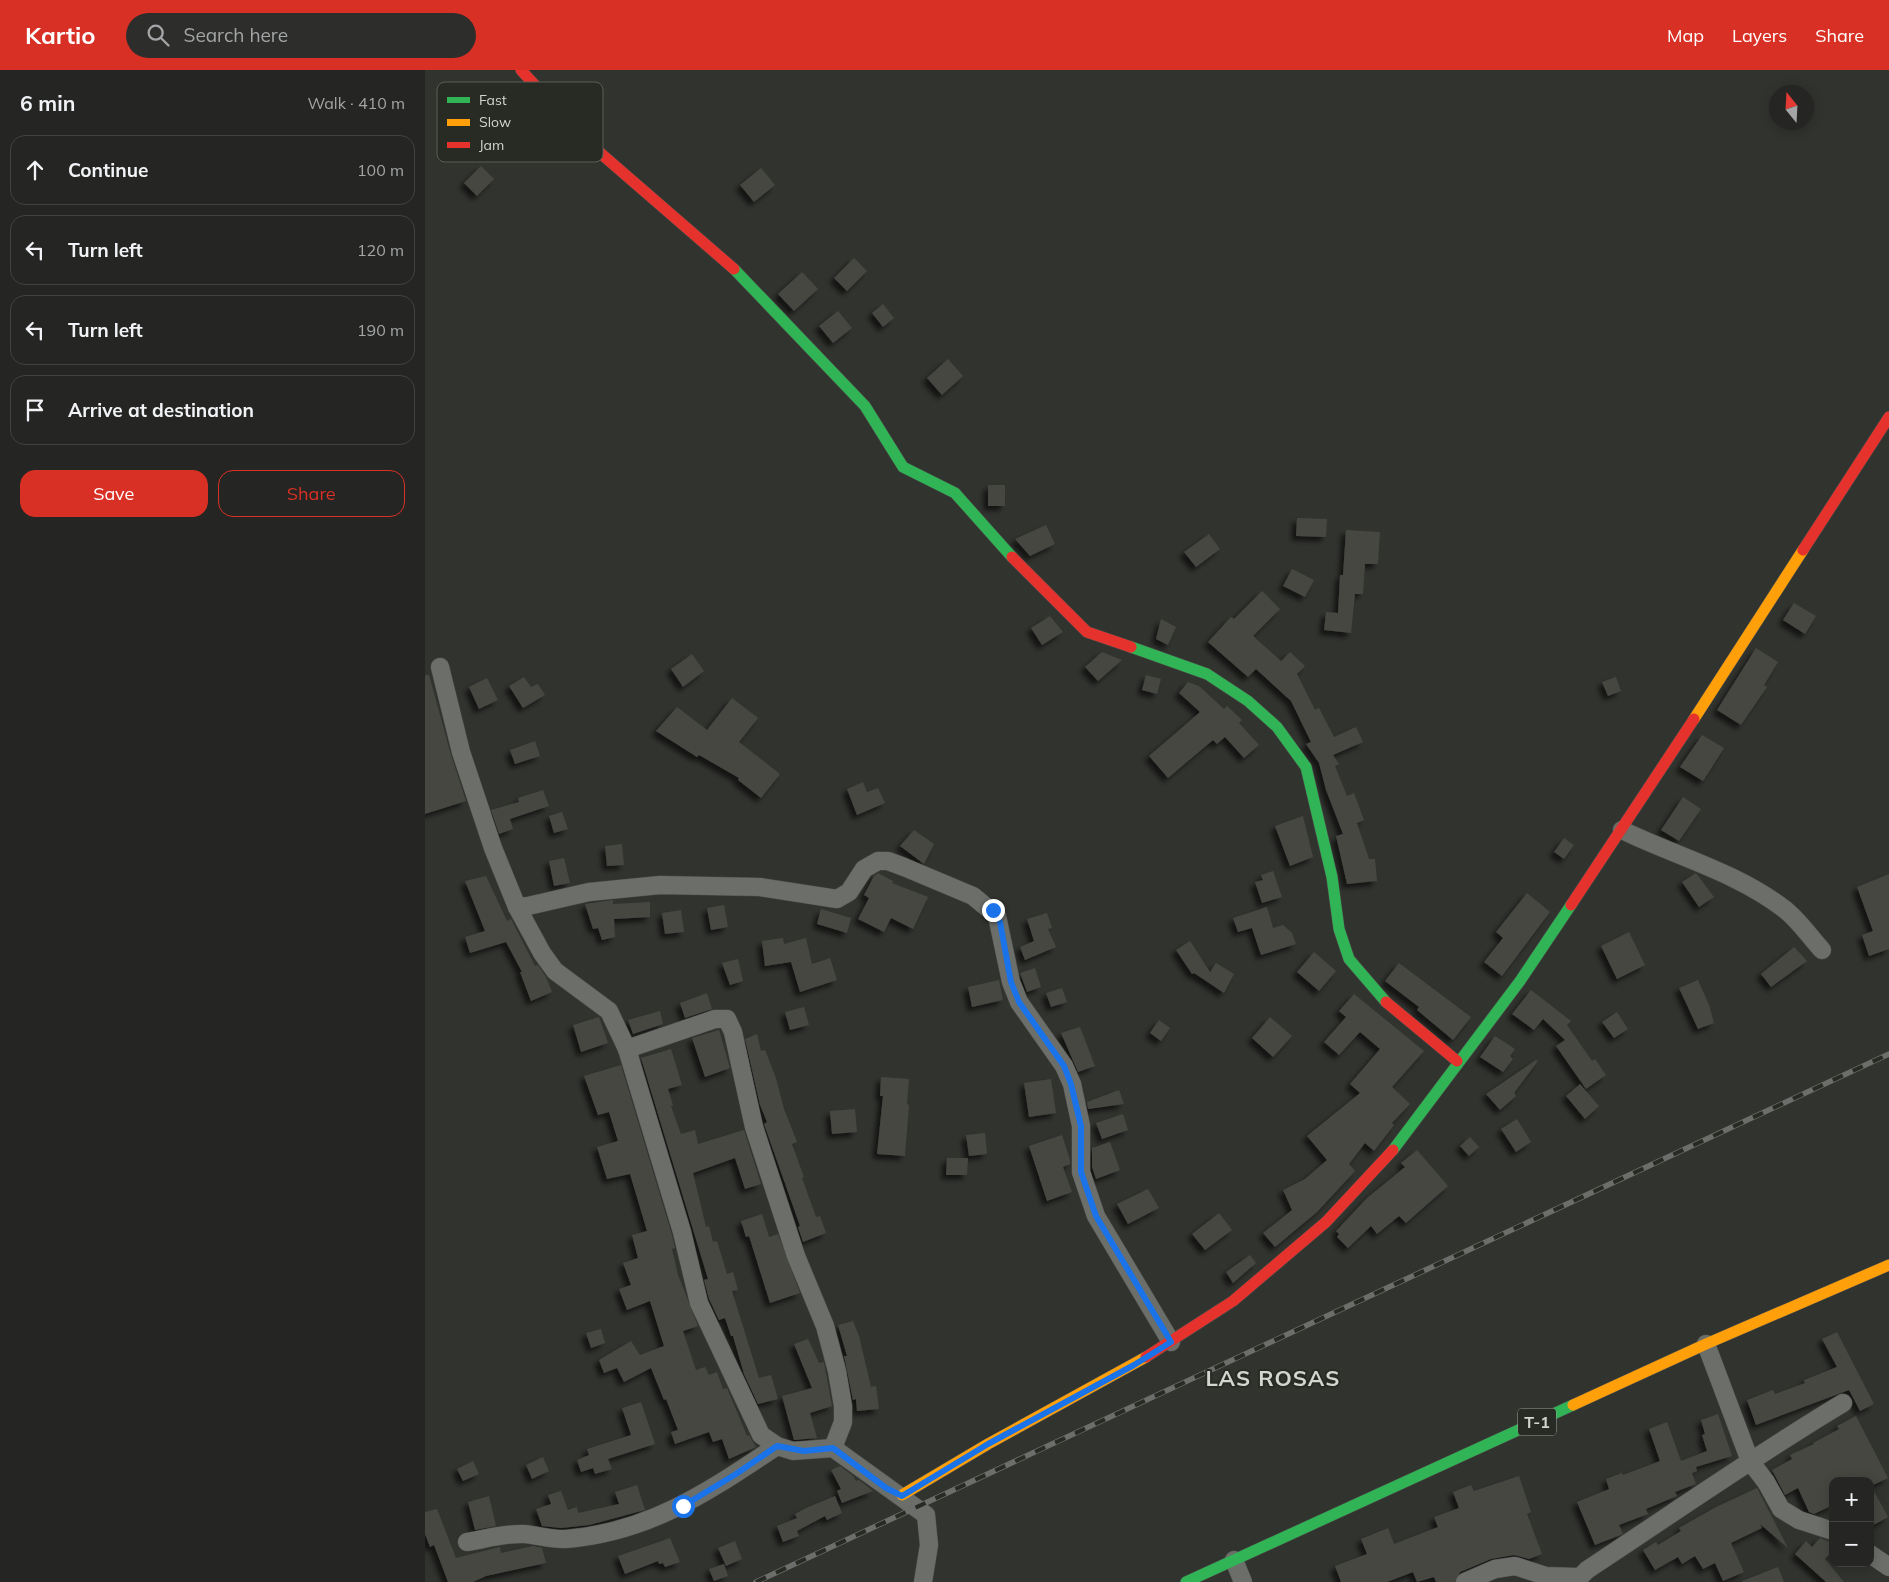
<!DOCTYPE html>
<meta charset="utf-8">
<style>
:root{--surface:#252623;--page:#2d2e2b;--text:#f1f3f6;--muted:#a3a5a6;--line:#424341;--accent:#d93025}
body{margin:0;font-family:Mulish,sans-serif;background:var(--page);color:var(--text)}
.controls{position:absolute;right:15px;bottom:15px;display:grid;overflow:hidden;border-radius:10px;box-shadow:0 2px 12px #0003}
.controls button{width:45px;height:45px;display:grid;place-items:center;padding:0;border:0;border-bottom:1px solid var(--line);background:var(--surface);color:var(--text);font:25px sans-serif}
.compass{position:absolute;left:1344px;top:15px;width:45px;height:45px;border-radius:50%;background:var(--surface);box-shadow:0 2px 12px #0003;rotate:342deg}
.stop{position:absolute;width:15px;height:15px;margin:-11px;border:4px solid #1a73e8;border-radius:50%;background:#fff}
.stop.end{background:#1a73e8;border-color:#fff;box-shadow:0 1px 5px #0008}
.list{margin:0;padding:0;list-style:none}
h2{display:flex;justify-content:space-between;align-items:center;height:65px;margin:0;padding:0 20px;font-size:21px}
h2 small{font-size:16px;font-weight:400;color:var(--muted)}
.list li{display:grid;grid-template-columns:32px 1fr auto;gap:15px;align-items:center;box-sizing:border-box;height:70px;margin:0 10px 10px;padding:0 10px;border:1px solid var(--line);border-radius:15px}
.list b{display:block;font-size:19px;white-space:nowrap}
.list em{font-size:16px;font-style:normal;color:var(--muted)}
.actions{display:flex;gap:10px;padding:15px 20px}
.actions a{flex:1;padding:11px 0;border:1px solid var(--accent);border-radius:15px;text-align:center;font-size:18px;color:var(--accent)}
.actions .main{background:var(--accent);color:#fff}
.icon{flex:none;width:28px;height:28px;fill:none;stroke:currentColor;stroke-width:2;stroke-linecap:round;stroke-linejoin:round}
.map{position:relative;flex:none;width:1464px;height:1512px;overflow:hidden}
header{display:flex;align-items:center;gap:30px;box-sizing:border-box;height:70px;padding:0 25px;background:var(--accent);color:#fff}
header strong{font-size:24px}
nav{display:flex;gap:28px;margin-inline-start:auto;font-size:18px}
.search{width:350px;height:45px;background:var(--page);display:flex;align-items:center;gap:12px;box-sizing:border-box;padding:0 18px;border-radius:28px;color:var(--muted);font-size:19px}
main{display:flex}
aside{flex:1;background:var(--surface)}
.map>svg:first-child{display:block}
.building{fill:#464743;filter:url(#shadow)}
.lines{fill:none;stroke-linecap:round;stroke-linejoin:round}
.street-casing{stroke:#4e4f4c;stroke-width:19}
.fast-casing{stroke:#4e4f4c;stroke-width:12}
.slow-casing{stroke:#4e4f4c;stroke-width:12}
.jam-casing{stroke:#4e4f4c;stroke-width:12}
.street{stroke:#6c6e6a;stroke-width:18}
.fast{stroke:#30b455;stroke-width:11}
.slow{stroke:#ff9f0a;stroke-width:11}
.jam{stroke:#e5322d;stroke-width:11}
.rail-casing{stroke:#6c6e6b;stroke-width:5.5}
.rail{stroke:#272b23;stroke-width:4;stroke-dasharray:11;stroke-linecap:butt}
.route{stroke:#1a73e8;stroke-width:6}
.labels{text-anchor:middle;stroke-width:4;stroke-linejoin:round;paint-order:stroke}
.shield{fill:#272b23;stroke:#9fa29c;stroke-width:1}
.shield-label{font-size:16px;font-weight:bold;fill:#d3d5d0}
.district-label{font-size:22px;font-weight:bold;letter-spacing:1px;fill:#d3d5d0;stroke:#272b23}
.key{fill:#272b23;stroke:#5b5e57;stroke-width:1}
.key-label{font-size:14px;fill:#d3d5d0}
</style>
<header>
<strong>Kartio</strong>
<div class="search"><svg class="icon" aria-label="search" viewBox="0 0 24 24"><circle cx="10" cy="10" r="6"/><path d="M15 15l6 6"/></svg>Search here</div>
<nav><a>Map</a><a>Layers</a><a>Share</a></nav>
</header>
<main>
<aside>
<h2>6 min<small>Walk · 410 m</small></h2>
<ul class="list">
<li><svg class="icon" aria-label="ahead" viewBox="0 0 24 24"><path d="M12 20V5M6 11l6-6 6 6"/></svg><div><b>Continue</b></div><em>100 m</em></li>
<li><svg class="icon" aria-label="left" viewBox="0 0 24 24"><path d="M17 20v-9H6M10 6l-5 5 5 5"/></svg><div><b>Turn left</b></div><em>120 m</em></li>
<li><svg class="icon" aria-label="left" viewBox="0 0 24 24"><path d="M17 20v-9H6M10 6l-5 5 5 5"/></svg><div><b>Turn left</b></div><em>190 m</em></li>
<li><svg class="icon" aria-label="arrive" viewBox="0 0 24 24"><path d="M6 21V4h12l-3 4 3 4H6"/></svg><div><b>Arrive at destination</b></div></li>
</ul>
<div class="actions"><a class="main">Save</a><a>Share</a></div>
</aside>
<div class="map">
<svg width="1464" height="1512" viewBox="0 0 1464 1512">
<defs>
<filter id="shadow"><feDropShadow dx="-4.5" dy="4.5" stdDeviation="2.5" flood-color="#0009"/></filter>
</defs>
<rect width="100%" height="100%" fill="#31332f"/>
<!-- building -->
<g class="building">
<path d="M56,96l13,13 -17,17 -13,-13z"/>
<path d="M336,98l14,17 -21,17 -14,-17z"/>
<path d="M429,188l13,13 -20,20 -13,-13z"/>
<path d="M377,202l16,17 -24,22 -16,-17z"/>
<path d="M458,234l11,14 -11,9 -11,-14z"/>
<path d="M413,241l14,17 -19,15 -14,-17z"/>
<path d="M523,289l15,17 -21,19 -15,-17z"/>
<rect x="563" y="415" width="17" height="21"/>
<path d="M872,448l30,1 -1,18 -30,-1z"/>
<path d="M621,455l9,19 -25,12 -15,-17z"/>
<path d="M921,460l34,2 -2,32h-13l-2,30h-8l-4,39 -27,-3 2,-18 12,1 2,-38h3z"/>
<path d="M784,464l11,15 -24,18 -12,-15z"/>
<path d="M867,499l22,11 -9,17 -22,-11z"/>
<path d="M837,521l18,18 -27,27 28,25 9,-9 15,14 -8,8 18,36 4,-2 15,29 22,-10 7,15 -30,13 6,9 -4,2 12,30 7,-3 10,27 -7,3 12,36h6l2,22 -30,3 -11,-48 7,-2 -17,-44 -7,-27 -13,-19 5,-2 -20,-41 -35,-32 -8,8 -40,-35 23,-25 3,2z"/>
<path d="M1369,533l22,13 -11,18 -22,-14z"/>
<path d="M625,546l13,16 -21,13 -11,-17z"/>
<path d="M736,549l15,8 -8,18 -12,-6z"/>
<path d="M1331,578l22,14 -14,23 3,2 -26,38 -24,-15z"/>
<path d="M677,582l20,8 -24,21 -13,-14z"/>
<path d="M267,584l12,17 -21,16 -12,-18z"/>
<path d="M0,605h4l22,80 15,46 -41,13z"/>
<path d="M721,605l15,4 -4,15 -15,-4z"/>
<path d="M99,607l7,10 7,-3 7,11 -22,13 -14,-22z"/>
<path d="M1191,607l5,14 -13,5 -6,-14z"/>
<path d="M62,608l11,22 -19,9 -10,-22z"/>
<path d="M763,612l11,4 25,23 3,-3 15,14 -3,3 20,22 -15,13 -19,-21 -8,7 -4,-4 -45,38 -19,-22 51,-44 -21,-19z"/>
<path d="M307,628l26,20 -19,24 41,32 -19,24 -23,-18 1,-2 -40,-23 -2,2 -41,-26 21,-24 30,23z"/>
<path d="M1277,665l22,13 -21,33 -23,-14z"/>
<path d="M110,671l5,15 -25,8 -5,-14z"/>
<path d="M438,712l4,10 11,-4 7,15 -28,12 -10,-26z"/>
<path d="M118,720l6,16 -39,13 3,10 -14,5 -8,-24 28,-8 -1,-4z"/>
<path d="M1258,727l18,12 -22,32 -18,-11z"/>
<path d="M137,742l6,17 -14,4 -5,-17z"/>
<path d="M878,746l10,41 -23,9 -15,-40z"/>
<path d="M489,760l20,14 -10,20 -24,-18z"/>
<path d="M1139,768l10,7 -10,14 -10,-7z"/>
<path d="M197,774l2,21 -17,1 -2,-20z"/>
<path d="M139,788l6,25 -16,3 -5,-25z"/>
<path d="M848,801l9,26 -20,6 -7,-21 8,-2 -2,-5z"/>
<path d="M453,803l15,8 -1,2 36,14 -15,32 -22,-11 -7,14 -26,-13 11,-21 -5,-3 10,-19z"/>
<path d="M1271,803l18,24 -15,10 -17,-25z"/>
<path d="M1464,804v75l-20,7 -7,-21 11,-4 -16,-44z"/>
<path d="M61,806l21,45 4,-2 24,47 3,-1 8,12 6,15 -21,9 -11,-29h2l-16,-30 -36,11 -5,-16 20,-6 -20,-50z"/>
<path d="M1102,823l23,19 -48,64 -18,-14 19,-24 -7,-6z"/>
<path d="M188,830v4l37,-2v15l-36,2 1,18 -13,3 -4,-12 -5,1 -8,-25z"/>
<path d="M299,835l4,22 -17,3 -4,-22z"/>
<path d="M842,837l6,21 10,-3 9,8 4,11 -35,11 -9,-27 -14,4 -5,-14z"/>
<path d="M396,839l30,9 -4,15 -30,-9z"/>
<path d="M256,840l3,22 -19,2 -3,-21z"/>
<path d="M622,843l5,15 -4,1 8,18 -31,13 -5,-13 14,-6 -7,-22z"/>
<path d="M1204,862l16,33 -28,14 -16,-33z"/>
<path d="M358,868l1,6 22,-6 6,26 18,-6 7,22 -37,12 -9,-30 -26,4 -3,-25z"/>
<path d="M765,871l20,31 6,-9 18,11 -10,19 -30,-20 -2,1 -16,-24z"/>
<path d="M1369,877l13,14 -36,26 -10,-13z"/>
<path d="M889,882l22,19 -17,20 -22,-19z"/>
<path d="M313,889l5,22 -13,4 -8,-22z"/>
<path d="M974,893l72,54 -18,23 -36,-30 2,-3 -34,-26z"/>
<path d="M610,898l6,19 -14,5 -7,-19z"/>
<path d="M574,910l4,20 -31,7 -4,-20z"/>
<path d="M1273,910l11,25 5,18 -16,6 -19,-41z"/>
<path d="M637,918l5,14 -16,5 -5,-14z"/>
<path d="M1106,920l40,31 -4,4 25,36 3,-2 11,16 -20,14 -30,-43 9,-6 -22,-21 -9,11 -22,-16z"/>
<path d="M282,923l5,16 -27,9 -5,-15z"/>
<path d="M929,924l70,57 -32,36 18,17 -18,19 2,2 -20,26 -9,-8 -16,21 6,7 -38,41 -42,35 -12,-14 29,-23 -9,-20 22,-11 22,-19 -20,-24 53,-43 -10,-9 30,-35 -20,-17 -21,23 -15,-13 22,-25 -7,-6z"/>
<path d="M379,937l5,18 -19,5 -5,-18z"/>
<path d="M235,941l3,13 -30,10 -5,-14z"/>
<path d="M1192,942l11,17 -14,9 -12,-16z"/>
<path d="M174,947l9,26 -27,9 -8,-27z"/>
<path d="M845,947l22,19 -19,21 -21,-19z"/>
<path d="M734,950l11,8 -9,13 -11,-8z"/>
<path d="M655,957l15,39 -17,6 -17,-39z"/>
<path d="M294,960l11,38 -25,9 -13,-39z"/>
<path d="M332,964l4,17 4,-1 11,28 8,31 13,33 -5,2 12,33 -2,1 14,39 4,-1 6,17 -23,9 -5,-15 2,-1 -36,-102 3,-2 -7,-17 -15,-66z"/>
<path d="M1070,966l20,13 -5,7 3,3 -10,13 -23,-15z"/>
<path d="M246,979l11,36 -14,4 5,16 -2,1 10,28 14,-4 3,14 46,-14 17,54 -16,5 -10,-31 -42,15 13,54 3,-1 4,16 4,-1 10,33 6,-2 5,18 -6,1 27,87 12,-3 7,24 -20,5 -14,-30 -11,-38h-2l-6,-18 -6,2 -10,-21 -5,-19 4,-1 -67,-221z"/>
<path d="M1111,990l2,1 -24,32 2,3 -16,14 -14,-16z"/>
<path d="M196,995l51,170 3,13 -3,1 6,26 20,51 -15,5 13,39 9,-3 4,8 8,-3 6,17 4,-1 20,48 2,-1 7,12 -27,12 -7,-20 -9,3 -4,-10 -34,12 -4,-12 7,-2 -12,-31 -2,1 -13,-32 -27,14 -7,-14 -13,5 -5,-13 32,-19 9,14 24,-9 -14,-45 -23,9 -8,-21 12,-4 -8,-22 15,-5 -6,-23 15,-4 -17,-57 -23,5 -10,-32 21,-6 -9,-29 -11,3 -14,-39z"/>
<path d="M456,1007l28,2 -2,25 2,1 -4,51 -28,-2 6,-58h-3z"/>
<path d="M626,1009l5,34 -27,4 -5,-34z"/>
<path d="M1155,1014l19,22 -14,13 -19,-23z"/>
<path d="M694,1020l5,14 -36,5 -1,-7z"/>
<path d="M430,1039l2,23 -25,2 -2,-23z"/>
<path d="M698,1044l5,16 -26,9 -6,-16z"/>
<path d="M1092,1049l14,23 -15,10 -15,-23z"/>
<path d="M560,1063l2,21 -18,2 -3,-21z"/>
<path d="M637,1065l8,25v4l-7,3 9,25 -25,9 -18,-55z"/>
<path d="M1045,1067l9,10 -10,9 -9,-10z"/>
<path d="M685,1072l10,28 -24,9 -4,-12v-19z"/>
<path d="M992,1080l31,36 -42,37 -7,-7 -22,18 -6,-8 -23,22 -11,-11 2,-3 -3,-3 31,-33 38,-31 -4,-4z"/>
<path d="M522,1088h21l-1,17h-21z"/>
<path d="M723,1119l11,19 -31,16 -11,-20z"/>
<path d="M794,1143l13,17 -27,20 -13,-16z"/>
<path d="M337,1144l7,23 9,-3 22,59 -30,10 -21,-67 -3,1 -5,-16z"/>
<path d="M825,1185l6,8 -23,20 -7,-11z"/>
<path d="M428,1251l6,15 12,51 5,-1 3,23 -22,2 -1,-12 -3,1 -9,-44h3l-9,-31z"/>
<path d="M176,1259l4,14 -14,5 -5,-15z"/>
<path d="M1412,1262l37,72 -14,7 -11,-21 -93,35 -9,-25 26,-10 2,4 30,-11 -1,-3 33,-13 -15,-28z"/>
<path d="M383,1269l11,24 5,-1 8,44 -22,7 7,25 -23,2 -12,-44 30,-8 -18,-44z"/>
<path d="M216,1332l14,42 -47,15 4,10 -17,5 -2,-6 -12,4 -4,-12 12,-5 -2,-6 44,-14 -9,-27z"/>
<path d="M1293,1344l14,42 -36,11 1,4 -5,2 4,11 -21,8 2,4 -31,13 2,5 -29,11 4,9 -28,11 -18,-43 32,-13 -3,-10 16,-6 1,2 37,-14 -11,-32 18,-7 14,39 26,-10 -5,-16 3,-1 -4,-14z"/>
<path d="M1431,1346l32,62 -17,8 17,31 -18,10v-46h-37v24l-19,9 -5,-2 -11,-24 -13,7 -13,-25 20,-11 -2,-4 24,-11 -1,-1 26,-14 -2,-3z"/>
<path d="M118,1387l6,14 -17,8 -6,-14z"/>
<path d="M48,1391l6,13 -16,7 -6,-12z"/>
<path d="M415,1396l13,10 3,5 3,-1 14,11 -31,12 -5,-12 4,-2 -10,-19z"/>
<path d="M1094,1406l12,36 -4,2 15,40 -13,5 -15,-4 -23,4 -31,13 -5,10h-19l-2,-5 -17,5 -4,-10 -26,10h-46l-6,-16 32,-12 -6,-15 27,-11 6,16 44,-17 -4,-10 25,-9 -6,-16 18,-7 3,6z"/>
<path d="M212,1415l8,25 -56,15 -28,3 -19,-2 -6,-17 15,-5 -3,-9 13,-4 7,19 9,-3 1,6 41,-9 -4,-12z"/>
<path d="M1332,1418l31,60 -28,-24 2,4 -31,15 13,29 -21,9 -8,-18 -12,6 -8,-13 -13,8 -4,-7 -23,13 -12,-20 13,-8 2,3 23,-14 -2,-3 37,-21z"/>
<path d="M64,1426l7,30 -21,4 -7,-28z"/>
<path d="M410,1426l7,17 -15,7 -2,-4 -28,15 2,5 -16,6 -6,-16 20,-8 -2,-4 11,-6z"/>
<path d="M12,1439l19,49 44,-11 1,6 32,-7 9,2 4,15 -60,13 -13,6h-25l-14,-37 -4,2 -5,-13v-22z"/>
<path d="M245,1468l10,24 -15,5 -2,-4 -4,1 -1,-3 -33,13 -7,-18z"/>
<path d="M1395,1468l13,5v8l-8,8 19,23h-18l-31,-28 11,-13 6,6z"/>
<path d="M310,1471l7,18 -16,7 -8,-18z"/>
<path d="M299,1494l4,12 -14,5 -5,-12z"/>
<path d="M1353,1497l6,15h-42v-1z"/>
</g>
<g class="lines">
<defs>
<g id="street">
<path d="M15,597l21,85 32,96 24,59 25,46 13,18 54,40 18,38 55,183 17,71 62,132 16,11 16,5 40,-3 93,67 3,30 -6,37"/>
<path d="M1197,760c53,26 114,42 161,78 15,11 27,29 39,42"/>
<path d="M92,837l11,-1 61,-14 71,-7 100,2 77,12 12,-7 15,-23 14,-8h10l16,6 69,29 24,20 14,66 8,20 45,64 8,18 9,42v46l15,44 75,126"/>
<path d="M202,979l88,-30h12l6,13 21,95 42,129 29,70 12,45 6,35v16l-10,26"/>
<path d="M1281,1274l44,117 16,21 15,27 18,11 34,11"/>
<path d="M42,1472c18,-3 39,-9 57,-8 14,1 28,6 42,5 85,-7 143,-48 211,-93"/>
<path d="M1445,1484l19,13"/>
<path d="M809,1490l9,22"/>
<path d="M1040,1512l30,-13 20,-3 31,10 31,1v3"/>
<path d="M1150,1512l12,-12c85,-56 169,-115 256,-167"/>
</g>
<g id="fast">
<path d="M309,199l131,137 38,61 52,26 57,64"/>
<path d="M706,577l76,27 41,27 29,26 29,40 26,110 7,52 10,30 37,43"/>
<path d="M968,1080l127,-169 51,-76"/>
<path d="M761,1512l387,-177"/>
</g>
<g id="slow">
<path d="M1269,649l109,-169"/>
<path d="M1148,1335l133,-61 183,-79"/>
<path d="M477,1425l86,-51 158,-87"/>
</g>
<g id="jam">
<path d="M96,0l62,68 151,131"/>
<path d="M1378,480l86,-133"/>
<path d="M587,487l75,75 44,15"/>
<path d="M1146,835l123,-186"/>
<path d="M961,932l71,59"/>
<path d="M721,1287l87,-56 93,-79 67,-72"/>
</g>
</defs>
<!-- street casing -->
<use href="#street" class="street-casing"/>
<!-- fast casing -->
<use href="#fast" class="fast-casing"/>
<!-- slow casing -->
<use href="#slow" class="slow-casing"/>
<!-- jam casing -->
<use href="#jam" class="jam-casing"/>
<!-- street -->
<use href="#street" class="street"/>
<!-- fast -->
<use href="#fast" class="fast"/>
<!-- slow -->
<use href="#slow" class="slow"/>
<!-- jam -->
<use href="#jam" class="jam"/>
<defs>
<path id="rail" d="M331,1512l1133,-528"/>
</defs>
<!-- rail casing -->
<use href="#rail" class="rail-casing"/>
<!-- rail -->
<use href="#rail" class="rail"/>
</g>
<g class="lines">
<!-- route -->
<path class="route" d="M258,1436l53,-32 41,-28 27,5 29,-3 53,40 16,8 86,-52 146,-79 37,-23 -75,-126 -15,-44v-46l-10,-42 -7,-18 -45,-64 -8,-20 -11,-60 -7,-12"/>
</g>
<g class="labels">
<!-- shield labels -->
<rect class="shield" x="1093" y="1338.5" width="38" height="27" rx="4"/>
<g class="shield-label">
<text x="1112" y="1358">T-1</text>
</g>
<!-- district labels -->
<g class="district-label">
<text x="848" y="1316">LAS ROSAS</text>
</g>
</g>
<!-- legend -->
<rect x="12" y="12" width="166" height="80" rx="8" class="key"/>
<rect x="22" y="27" width="23" height="6" fill="#30b455"/>
<rect x="22" y="49" width="23" height="7" fill="#ff9f0a"/>
<rect x="22" y="72" width="23" height="6" fill="#e5322d"/>
<g class="key-label">
<text x="54" y="35">Fast</text>
<text x="54" y="57">Slow</text>
<text x="54" y="80">Jam</text>
</g>
</svg>
<div class="controls">
<button>+</button>
<button>−</button>
</div>
<svg class="compass" viewBox="-18 -18 36 36"><path d="M0-13l5 13h-10z" fill="#e53935"/><path d="M0 13l5-13h-10z" fill="#a3a5a6"/></svg>
<div class="stop" style="left:258px;top:1436px"></div>
<div class="stop end" style="left:568px;top:840px"></div>
</div>
</main>
